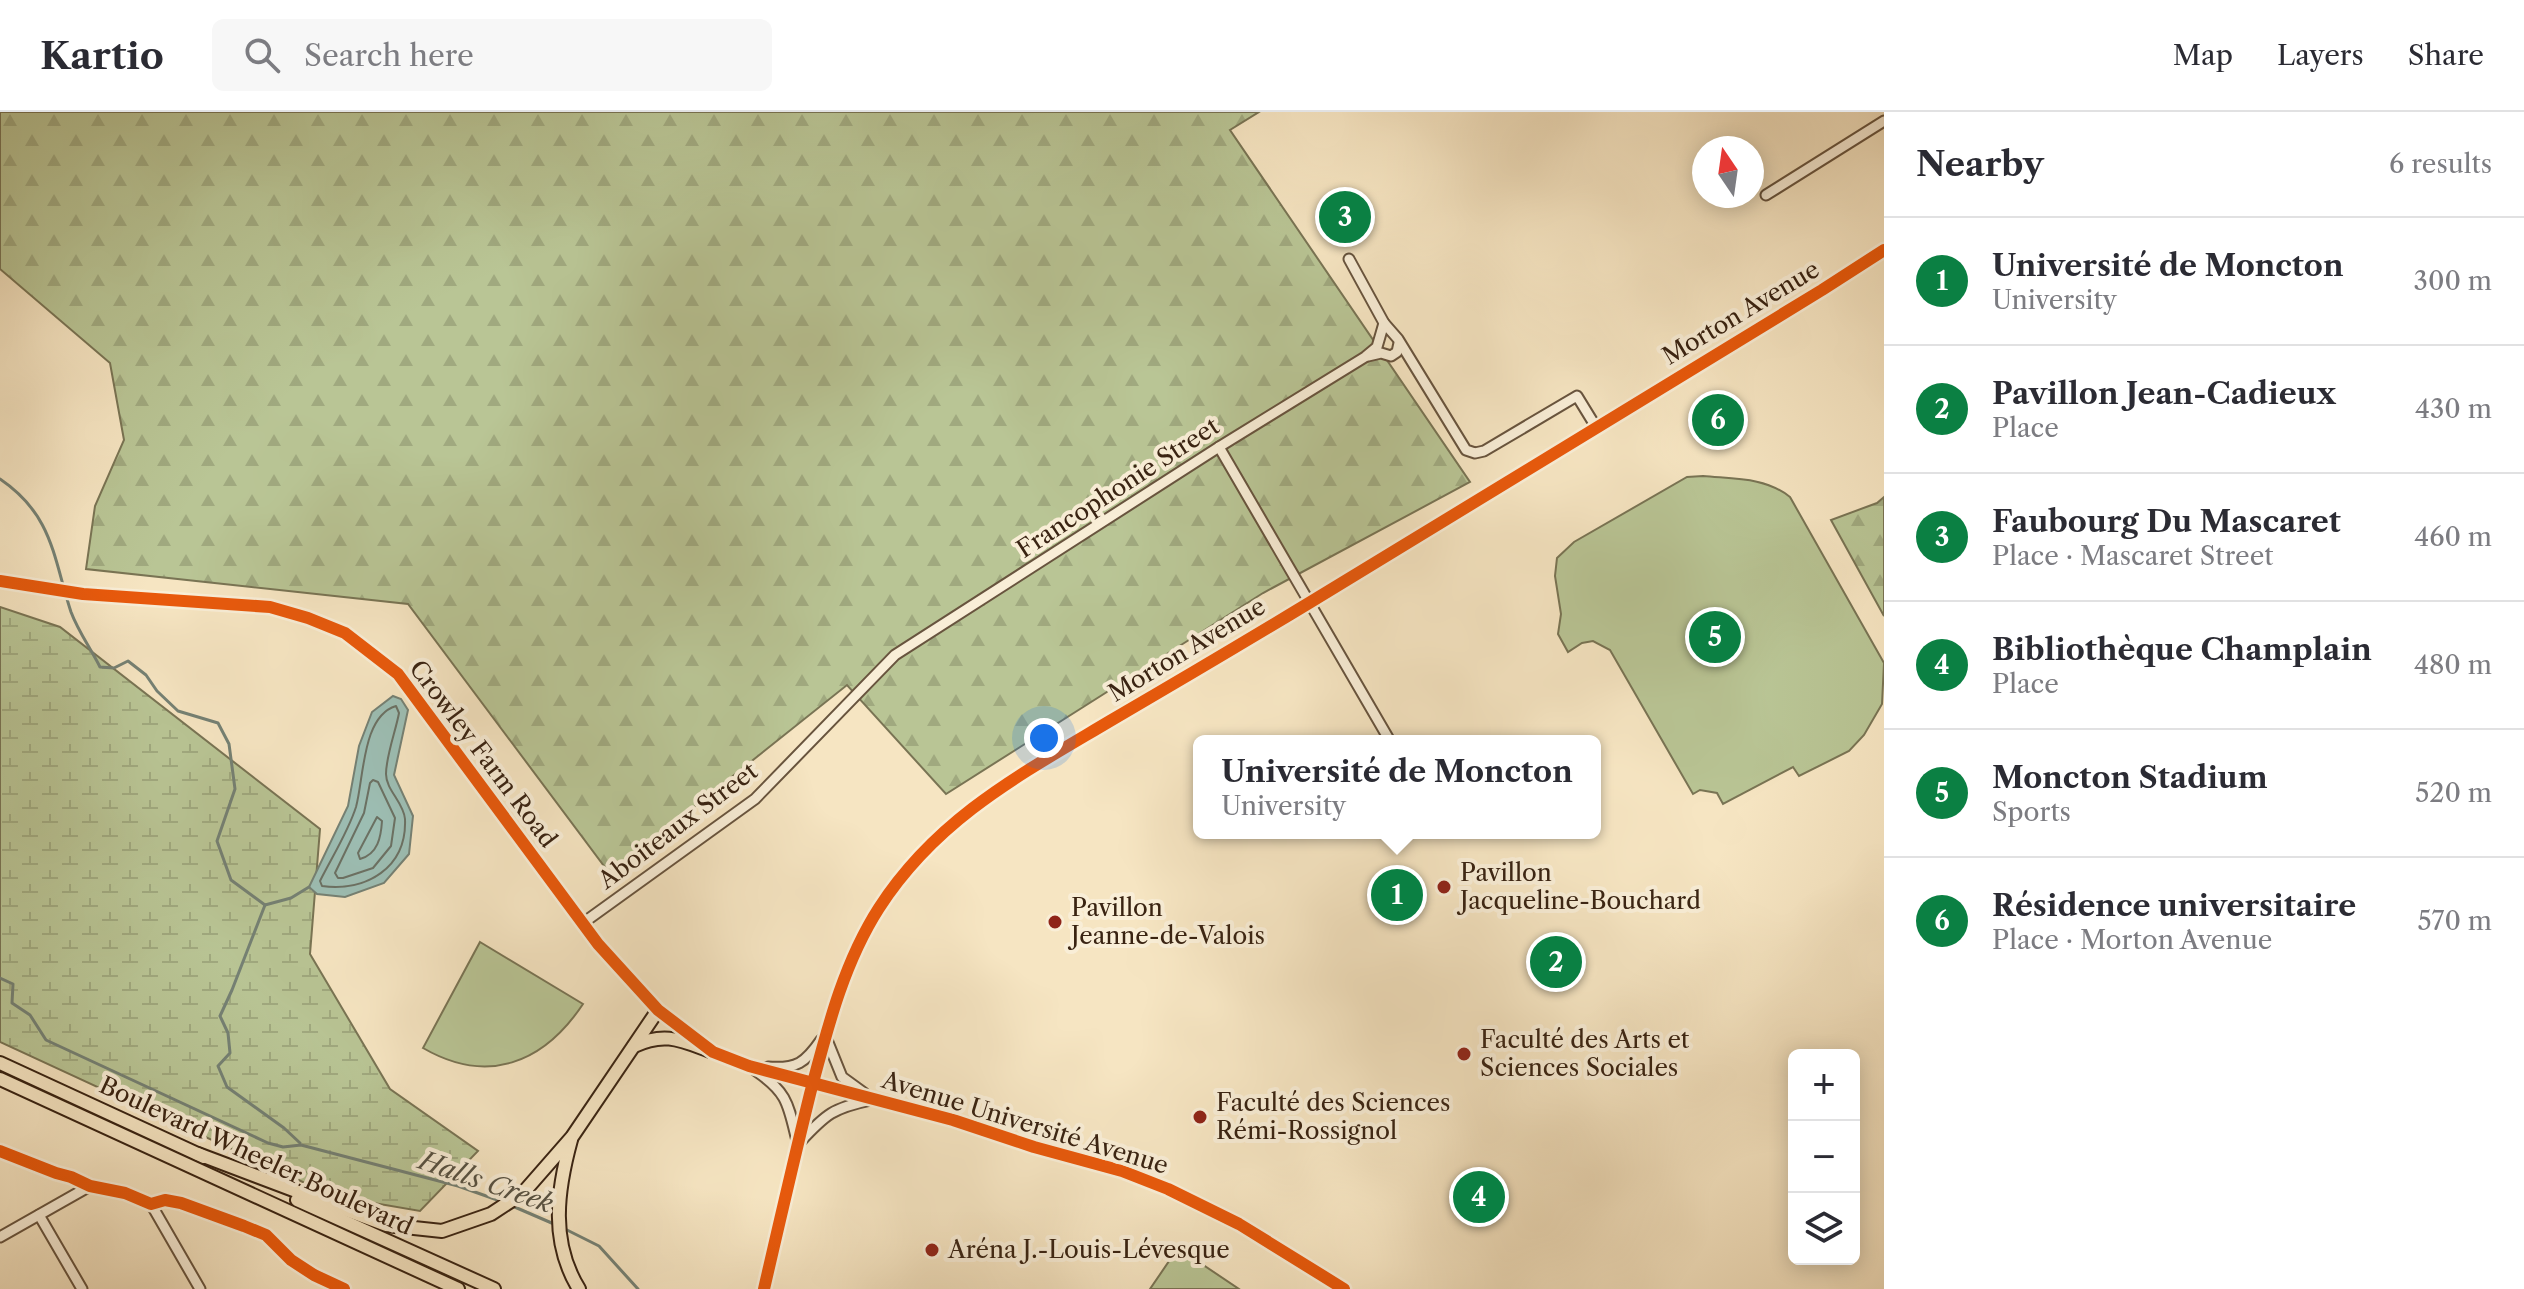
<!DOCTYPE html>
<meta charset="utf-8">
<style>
:root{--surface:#fff;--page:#f7f7f7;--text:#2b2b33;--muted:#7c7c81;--line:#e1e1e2;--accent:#0b8043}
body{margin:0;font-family:"Libre Caslon Text",serif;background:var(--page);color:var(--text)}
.controls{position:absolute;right:24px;bottom:24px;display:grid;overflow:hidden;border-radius:12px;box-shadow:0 4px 20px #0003}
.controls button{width:72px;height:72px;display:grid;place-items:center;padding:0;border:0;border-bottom:2px solid var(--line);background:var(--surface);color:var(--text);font:40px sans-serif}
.compass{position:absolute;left:1692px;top:24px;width:72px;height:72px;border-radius:50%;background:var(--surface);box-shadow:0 4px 20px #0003;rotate:347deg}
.you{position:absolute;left:1044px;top:626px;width:28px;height:28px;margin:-20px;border:6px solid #fff;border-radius:50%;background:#1a73e8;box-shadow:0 0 0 12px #1a73e833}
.badge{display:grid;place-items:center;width:52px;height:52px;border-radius:50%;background:var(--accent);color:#fff;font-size:26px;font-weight:700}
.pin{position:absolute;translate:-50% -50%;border:4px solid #fff;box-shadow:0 2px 8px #0006}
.popup{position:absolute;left:1193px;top:623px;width:408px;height:104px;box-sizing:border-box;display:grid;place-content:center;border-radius:12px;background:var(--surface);filter:drop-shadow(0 2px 6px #0005);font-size:26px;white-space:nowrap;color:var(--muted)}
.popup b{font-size:30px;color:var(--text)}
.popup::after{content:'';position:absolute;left:50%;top:100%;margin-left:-16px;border:16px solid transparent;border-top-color:var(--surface)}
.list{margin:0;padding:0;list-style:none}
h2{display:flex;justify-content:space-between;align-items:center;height:104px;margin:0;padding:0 32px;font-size:34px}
h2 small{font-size:26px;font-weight:400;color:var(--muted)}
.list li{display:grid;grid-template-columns:52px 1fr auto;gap:24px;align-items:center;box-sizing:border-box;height:128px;padding:0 32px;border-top:2px solid var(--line)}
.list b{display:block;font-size:30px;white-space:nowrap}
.list p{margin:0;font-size:26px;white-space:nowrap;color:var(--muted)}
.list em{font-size:26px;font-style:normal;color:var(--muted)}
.icon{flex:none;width:44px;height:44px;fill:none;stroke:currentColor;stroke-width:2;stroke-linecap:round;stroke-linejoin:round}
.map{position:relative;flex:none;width:1884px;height:1177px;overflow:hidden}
header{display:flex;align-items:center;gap:48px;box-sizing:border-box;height:112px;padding:0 40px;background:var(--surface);border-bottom:2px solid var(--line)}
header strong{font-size:38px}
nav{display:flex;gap:44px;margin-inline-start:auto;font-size:28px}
.search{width:560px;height:72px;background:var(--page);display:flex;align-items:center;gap:20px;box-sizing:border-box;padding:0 28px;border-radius:12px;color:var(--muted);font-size:30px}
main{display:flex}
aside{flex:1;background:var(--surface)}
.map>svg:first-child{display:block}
.grass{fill:#b9c595;stroke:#797454;stroke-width:2}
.forest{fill:url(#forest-firs);stroke:#797454;stroke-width:2}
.wetland{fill:url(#wetland-marsh);stroke:#797454;stroke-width:2}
.water{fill:#9dbfb5;stroke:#758174;stroke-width:2}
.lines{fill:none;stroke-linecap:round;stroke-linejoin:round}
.shore{stroke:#6b7164;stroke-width:2}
.stream{stroke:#758174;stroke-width:3}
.minor-casing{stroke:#68543e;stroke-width:13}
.highway-casing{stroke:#392312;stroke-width:16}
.minor{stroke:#f9eed7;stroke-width:9}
.highway{stroke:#f6e5c2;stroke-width:12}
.cycleway-casing{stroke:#f9eed7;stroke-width:17}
.cycleway{stroke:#e8590c;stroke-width:12}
.poi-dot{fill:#8f2418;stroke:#f9eed7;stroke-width:3}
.labels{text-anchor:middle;stroke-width:8;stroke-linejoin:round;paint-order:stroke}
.street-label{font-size:24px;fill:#392312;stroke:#f9eed7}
.poi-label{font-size:24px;fill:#392312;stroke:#f9eed7;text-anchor:start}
.water-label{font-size:26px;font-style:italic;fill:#575243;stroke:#f9eed7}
</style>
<header>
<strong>Kartio</strong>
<div class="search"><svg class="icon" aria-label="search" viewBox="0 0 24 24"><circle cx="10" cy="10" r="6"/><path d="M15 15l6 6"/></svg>Search here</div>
<nav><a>Map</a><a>Layers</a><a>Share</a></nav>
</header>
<main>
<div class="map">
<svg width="1884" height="1177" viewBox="0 0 1884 1177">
<defs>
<pattern id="forest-firs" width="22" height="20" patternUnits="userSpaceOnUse" patternTransform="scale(2)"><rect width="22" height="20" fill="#b9c595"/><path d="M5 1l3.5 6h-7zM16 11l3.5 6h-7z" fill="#a0a97f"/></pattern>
<pattern id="wetland-marsh" width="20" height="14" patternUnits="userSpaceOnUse" patternTransform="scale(2)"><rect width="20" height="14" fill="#b9c595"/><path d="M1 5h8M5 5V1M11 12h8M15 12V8" fill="none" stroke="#a0a97f"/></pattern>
</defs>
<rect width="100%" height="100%" fill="#f6e5c2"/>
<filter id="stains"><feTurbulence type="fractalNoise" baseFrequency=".0025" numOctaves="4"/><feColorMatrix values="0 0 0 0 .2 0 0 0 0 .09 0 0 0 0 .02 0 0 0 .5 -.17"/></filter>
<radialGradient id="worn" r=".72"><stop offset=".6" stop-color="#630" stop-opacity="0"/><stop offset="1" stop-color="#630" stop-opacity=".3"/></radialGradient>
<!-- grass -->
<g class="grass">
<path d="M1703,364c31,3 62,1 87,21l94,166 -2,41 -18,31 -15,16 -50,25 -6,-9 -70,37 -6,-11 -17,-3 -7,4 -83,-144 -17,-9 -11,2 -14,9 -10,-18 3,-20 -6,-38 2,-18 17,-16 113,-65z"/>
<path d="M480,830l103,62c-40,60 -96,81 -160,44z"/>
<path d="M1178,1136l61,41h-89z"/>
</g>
<!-- forest -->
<g class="forest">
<path d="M0,0h1259l-29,18 240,352 -207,111 -317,201 -99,-109 -237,189 -202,-270 -322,-35 9,-63 29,-66 -14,-77 -110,-94z"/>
<path d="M1884,385v119l-53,-96 46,-17z"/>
</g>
<!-- wetland -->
<path class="wetland" d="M0,495l60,20 260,202 -10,125 80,135 88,62 -58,60 -87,-15 -333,-154z"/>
<!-- water -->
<path class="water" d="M393,584l8,3 7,11 -14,65 19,41 -4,38 -25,29 -39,14 -28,-3 -8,-7 39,-81 11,-60 13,-34z"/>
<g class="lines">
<!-- shore -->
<g class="shore">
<path d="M396,594l3,7c-3,17 -13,43 -13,61 0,16 18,29 19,45 2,49 -39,73 -83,67l-2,-5c12,-24 28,-49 36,-74 8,-29 6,-91 40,-101z"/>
<path d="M373,668l5,2 17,36 -4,28 -18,22 -30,10h-5l-3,-5 29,-60 6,-30z"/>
<path d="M377,705l5,4c-1,16 -4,33 -22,38l-2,-6z"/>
</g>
<!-- stream -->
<g class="stream">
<path d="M0,367c53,36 53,78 71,133 7,19 20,37 29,55l14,1 14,-7 18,14 11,16 21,20 40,12 11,21 6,45 -18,52 14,39 34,25"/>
<path d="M265,793l-33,85 -12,26 8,17 2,20 -12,13 9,21 57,41 16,15"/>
<path d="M265,793l26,-7 18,-11"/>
<path d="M0,866l13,6 -1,19 18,12 16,25 222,103 15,4 18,-2 157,41 45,16"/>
<path d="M510,1093l44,19"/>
<path d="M565,1117l34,17 39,43"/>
</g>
<defs>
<g id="minor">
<path d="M1766,83l118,-74"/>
<path d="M1349,147l35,64 14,16 68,111 9,3 9,-2 93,-55 19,31"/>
<path d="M1368,244l13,-3 10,3 6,-4 2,-9"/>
<path d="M1219,335l171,294"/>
<path d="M0,469l83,13 187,13 38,11 37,15 53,41 200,270 60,66 55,42 36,14 204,54 81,27 88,24 46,18 71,35 105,65"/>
<path d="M583,811l172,-124 140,-144 324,-208 146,-90 12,-10 7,-24"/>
<path d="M825,923l17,42 22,16"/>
<path d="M768,955c29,2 37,-4 53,-27"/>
<path d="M756,959c32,22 32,33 41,70"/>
<path d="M800,1030c26,-28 33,-34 71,-42"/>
<path d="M39,1103l43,74"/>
<path d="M0,1125l90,-51 35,7 26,11 49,85"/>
<path d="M764,1177c15,-65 30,-130 46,-195 17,-64 33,-130 69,-186 58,-90 142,-134 231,-187 67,-39 133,-78 199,-118 171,-103 342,-209 513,-313l62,-40"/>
</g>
<g id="highway">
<path d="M634,934c32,-15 48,-5 79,6"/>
<path d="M0,951l204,94"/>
<path d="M0,967l458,210"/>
<path d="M571,1028c-14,51 -21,102 8,149"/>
<path d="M198,1042l188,71 56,6 49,-17 32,-21 49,-56 86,-127"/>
<path d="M297,1088l197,89"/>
</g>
</defs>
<!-- minor casing -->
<use href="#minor" class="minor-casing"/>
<!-- highway casing -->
<use href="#highway" class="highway-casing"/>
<!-- minor -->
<use href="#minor" class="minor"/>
<!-- highway -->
<use href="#highway" class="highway"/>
<defs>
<g id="cycleway">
<path d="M0,469l83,13 187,13 38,11 37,15 53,41 200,270 60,66 55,42 36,14 204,54 81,27 88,24 46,18 71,35 105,65"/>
<path d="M0,1039l56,22 15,4 19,9 35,7 26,11 14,-4 16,3 63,23 22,9 25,25 23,15 30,14"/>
<path d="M764,1177c15,-65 30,-130 46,-195 17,-64 33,-130 69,-186 58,-90 142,-134 231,-187 67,-39 133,-78 199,-118 171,-103 342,-209 513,-313l62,-40"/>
</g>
</defs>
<!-- cycleway casing -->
<use href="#cycleway" class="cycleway-casing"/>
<!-- cycleway -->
<use href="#cycleway" class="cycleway"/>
</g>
<!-- markers -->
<g class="poi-dot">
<circle cx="1444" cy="775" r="8"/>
<circle cx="1055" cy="810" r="8"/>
<circle cx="1464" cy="942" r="8"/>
<circle cx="1200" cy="1005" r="8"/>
<circle cx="932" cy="1138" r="8"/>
</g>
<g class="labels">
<!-- street labels -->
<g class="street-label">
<text transform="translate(1741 201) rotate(-31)" y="8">Morton Avenue</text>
<text transform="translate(1118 376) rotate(-33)" y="8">Francophonie Street</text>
<text transform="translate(1187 538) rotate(-31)" y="8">Morton Avenue</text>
<text transform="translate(483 642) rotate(53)" y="8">Crowley Farm Road</text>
<text transform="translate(678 714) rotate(-37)" y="8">Aboiteaux Street</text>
<text transform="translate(1025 1011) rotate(17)" y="8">Avenue Université Avenue</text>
<text transform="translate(256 1044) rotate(25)" y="8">Boulevard Wheeler Boulevard</text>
</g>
<!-- poi labels -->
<g class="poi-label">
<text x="1460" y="769">Pavillon<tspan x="1460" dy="28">Jacqueline-Bouchard</tspan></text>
<text x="1071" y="804">Pavillon<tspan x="1071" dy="28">Jeanne-de-Valois</tspan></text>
<text x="1480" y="936">Faculté des Arts et<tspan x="1480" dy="28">Sciences Sociales</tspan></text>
<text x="1216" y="999">Faculté des Sciences<tspan x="1216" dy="28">Rémi-Rossignol</tspan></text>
<text x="948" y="1146">Aréna J.-Louis-Lévesque</text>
</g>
<!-- water labels -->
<g class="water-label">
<text transform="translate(486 1070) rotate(19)" y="9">Halls Creek</text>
</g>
</g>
<rect width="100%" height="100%" filter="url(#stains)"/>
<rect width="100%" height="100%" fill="url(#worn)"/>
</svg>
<div class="controls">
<button>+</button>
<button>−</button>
<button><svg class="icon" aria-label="layers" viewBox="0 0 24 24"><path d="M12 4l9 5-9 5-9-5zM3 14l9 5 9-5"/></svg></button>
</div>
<svg class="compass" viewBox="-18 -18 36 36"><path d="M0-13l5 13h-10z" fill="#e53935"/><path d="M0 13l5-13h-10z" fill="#7c7c81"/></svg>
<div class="you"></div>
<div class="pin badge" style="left:1397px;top:783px">1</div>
<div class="popup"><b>Université de Moncton</b>University</div>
<div class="pin badge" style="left:1556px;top:850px">2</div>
<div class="pin badge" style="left:1345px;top:105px">3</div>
<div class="pin badge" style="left:1479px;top:1085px">4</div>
<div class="pin badge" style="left:1715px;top:525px">5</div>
<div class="pin badge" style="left:1718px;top:308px">6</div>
</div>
<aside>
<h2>Nearby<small>6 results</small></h2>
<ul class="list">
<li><span class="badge">1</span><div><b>Université de Moncton</b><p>University</p></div><em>300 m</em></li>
<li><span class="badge">2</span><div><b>Pavillon Jean-Cadieux</b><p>Place</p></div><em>430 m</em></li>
<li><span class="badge">3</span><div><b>Faubourg Du Mascaret</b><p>Place · Mascaret Street</p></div><em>460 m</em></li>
<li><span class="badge">4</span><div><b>Bibliothèque Champlain</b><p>Place</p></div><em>480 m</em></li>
<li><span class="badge">5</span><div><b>Moncton Stadium</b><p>Sports</p></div><em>520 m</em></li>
<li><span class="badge">6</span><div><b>Résidence universitaire</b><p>Place · Morton Avenue</p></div><em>570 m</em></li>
</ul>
</aside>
</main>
